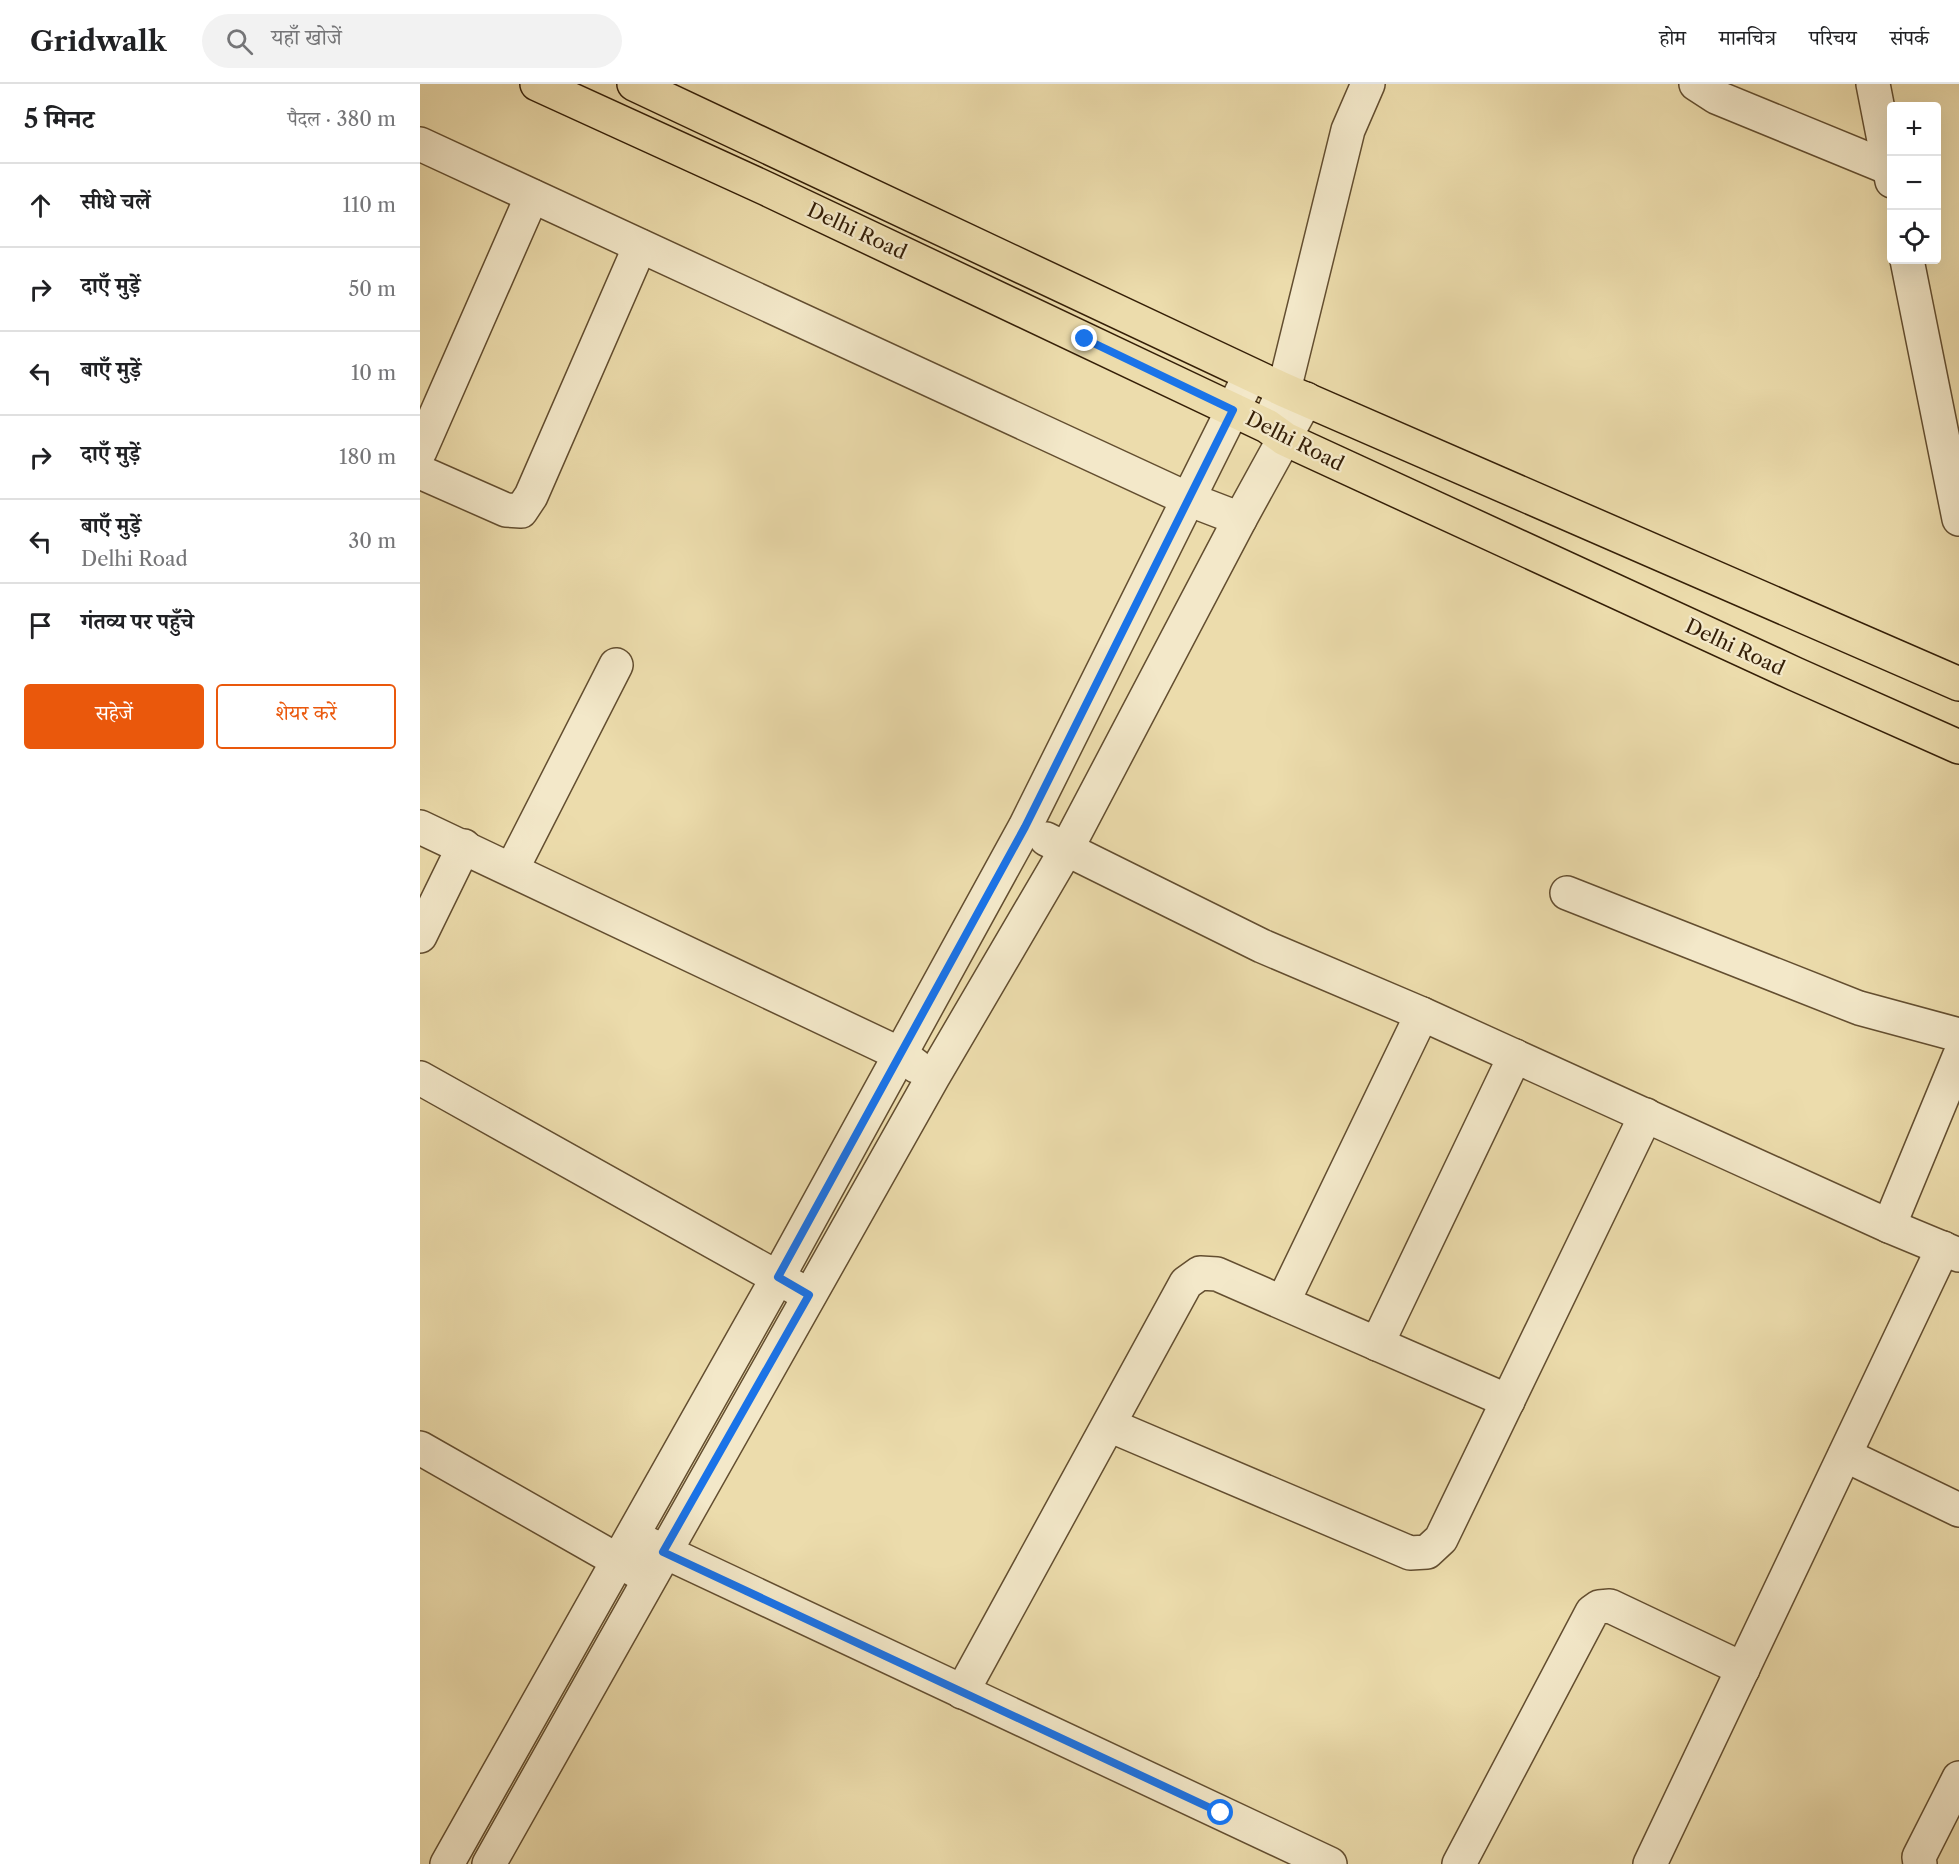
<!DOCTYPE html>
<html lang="hi">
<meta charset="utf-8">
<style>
:root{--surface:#fff;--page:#f2f2f2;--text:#202124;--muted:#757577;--line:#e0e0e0;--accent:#ea580c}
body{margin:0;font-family:"Libre Caslon Text","Noto Serif Devanagari",serif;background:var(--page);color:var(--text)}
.controls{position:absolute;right:18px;top:18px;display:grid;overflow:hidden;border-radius:6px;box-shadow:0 6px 24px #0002}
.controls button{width:54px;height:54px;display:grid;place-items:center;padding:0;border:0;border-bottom:2px solid var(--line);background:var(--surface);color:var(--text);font:30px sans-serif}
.stop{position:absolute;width:18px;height:18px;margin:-14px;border:4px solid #1a73e8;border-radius:50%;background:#fff}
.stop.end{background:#1a73e8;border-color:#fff;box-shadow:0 2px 6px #0008}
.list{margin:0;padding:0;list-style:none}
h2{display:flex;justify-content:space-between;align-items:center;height:78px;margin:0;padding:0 24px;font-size:26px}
h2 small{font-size:20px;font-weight:400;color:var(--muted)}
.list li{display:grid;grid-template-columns:39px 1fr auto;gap:18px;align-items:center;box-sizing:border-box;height:84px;padding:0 24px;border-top:2px solid var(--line)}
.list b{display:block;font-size:22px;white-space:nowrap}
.list p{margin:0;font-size:20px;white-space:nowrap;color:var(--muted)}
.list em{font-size:20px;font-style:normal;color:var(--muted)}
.actions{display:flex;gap:12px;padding:18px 24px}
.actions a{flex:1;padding:14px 0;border:2px solid var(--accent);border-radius:6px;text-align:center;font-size:21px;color:var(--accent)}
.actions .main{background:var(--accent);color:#fff}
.icon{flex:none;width:33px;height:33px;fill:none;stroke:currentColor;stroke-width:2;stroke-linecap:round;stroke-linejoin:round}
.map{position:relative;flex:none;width:1539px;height:1780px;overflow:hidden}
header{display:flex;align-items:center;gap:36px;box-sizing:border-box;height:84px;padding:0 30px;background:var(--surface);border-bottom:2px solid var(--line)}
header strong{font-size:28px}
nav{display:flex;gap:33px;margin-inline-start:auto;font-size:21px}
.search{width:420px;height:54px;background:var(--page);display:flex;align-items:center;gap:15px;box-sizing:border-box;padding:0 21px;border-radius:33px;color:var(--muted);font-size:22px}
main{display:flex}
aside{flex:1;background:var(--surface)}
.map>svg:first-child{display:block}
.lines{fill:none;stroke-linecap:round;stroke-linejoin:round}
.minor-casing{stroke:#634e30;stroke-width:36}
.major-casing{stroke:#351f07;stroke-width:36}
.minor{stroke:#f3e8c9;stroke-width:33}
.major{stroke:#ecdcac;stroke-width:33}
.route{stroke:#1a73e8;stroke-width:8}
.labels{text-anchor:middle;stroke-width:4.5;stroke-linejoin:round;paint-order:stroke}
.street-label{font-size:20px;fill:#351f07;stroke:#f3e8c9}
</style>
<header>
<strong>Gridwalk</strong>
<div class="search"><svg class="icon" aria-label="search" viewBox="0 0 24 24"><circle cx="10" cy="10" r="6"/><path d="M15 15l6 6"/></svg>यहाँ खोजें</div>
<nav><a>होम</a><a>मानचित्र</a><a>परिचय</a><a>संपर्क</a></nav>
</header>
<main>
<aside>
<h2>5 मिनट<small>पैदल · 380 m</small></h2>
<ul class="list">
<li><svg class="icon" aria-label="ahead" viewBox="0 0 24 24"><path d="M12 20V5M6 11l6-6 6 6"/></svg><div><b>सीधे चलें</b></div><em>110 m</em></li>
<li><svg class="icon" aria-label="right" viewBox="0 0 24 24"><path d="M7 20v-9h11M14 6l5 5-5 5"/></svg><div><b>दाएँ मुड़ें</b></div><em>50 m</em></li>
<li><svg class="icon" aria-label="left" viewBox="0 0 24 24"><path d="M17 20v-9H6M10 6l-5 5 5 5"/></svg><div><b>बाएँ मुड़ें</b></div><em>10 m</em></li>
<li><svg class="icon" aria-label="right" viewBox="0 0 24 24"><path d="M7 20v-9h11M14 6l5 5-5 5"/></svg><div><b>दाएँ मुड़ें</b></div><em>180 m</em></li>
<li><svg class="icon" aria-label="left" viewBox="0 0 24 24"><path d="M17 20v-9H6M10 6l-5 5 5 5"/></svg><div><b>बाएँ मुड़ें</b><p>Delhi Road</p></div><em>30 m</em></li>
<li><svg class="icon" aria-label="arrive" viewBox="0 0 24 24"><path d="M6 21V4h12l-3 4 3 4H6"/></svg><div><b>गंतव्य पर पहुँचे</b></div></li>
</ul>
<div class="actions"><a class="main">सहेजें</a><a>शेयर करें</a></div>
</aside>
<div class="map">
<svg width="1539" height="1780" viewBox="0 0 1539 1780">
<rect width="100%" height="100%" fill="#ecdcac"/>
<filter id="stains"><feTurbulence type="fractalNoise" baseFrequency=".00333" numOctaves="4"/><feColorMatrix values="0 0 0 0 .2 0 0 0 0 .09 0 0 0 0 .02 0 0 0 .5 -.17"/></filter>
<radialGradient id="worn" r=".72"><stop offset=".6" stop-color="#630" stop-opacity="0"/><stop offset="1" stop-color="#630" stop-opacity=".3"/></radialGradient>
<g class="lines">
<defs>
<g id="minor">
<path d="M1276,0l20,13 173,71"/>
<path d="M1453,0l19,97"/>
<path d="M0,60l768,355 52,20"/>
<path d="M1487,176l52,259"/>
<path d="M852,332l12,-26 64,-260 20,-46"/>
<path d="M0,367l112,-255"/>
<path d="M0,388l86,38 15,1 10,-15 109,-250"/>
<path d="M0,743l480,227 16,12"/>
<path d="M626,755l216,107 160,68 467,212 70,29"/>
<path d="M92,785l104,-204"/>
<path d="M1147,809l292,115 100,27"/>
<path d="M0,852l44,-90"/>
<path d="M0,994l376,210"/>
<path d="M1469,1142l70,-169"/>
<path d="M863,1218l139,-288"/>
<path d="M957,1260l138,-288"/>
<path d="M689,1341l301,128 17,-1 14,-13 205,-424"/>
<path d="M0,1364l218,124"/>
<path d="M1425,1371l114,55"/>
<path d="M224,1458l686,322"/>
<path d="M542,1608l224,-409 14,-10 17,1 291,127"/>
<path d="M27,1780l331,-587 247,-450 225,-452"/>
<path d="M69,1780l444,-787 133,-227 174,-331 66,-120"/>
<path d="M1039,1780l133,-252 7,-5 11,-1 133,63"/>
<path d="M1230,1780l293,-616"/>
<path d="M1500,1780l-1,-7 40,-79"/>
</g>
<g id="major">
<path d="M117,0l230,105 500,237 18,13 510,235 164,73"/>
<path d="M214,0l650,306 675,294"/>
</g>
</defs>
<!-- minor casing -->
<use href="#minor" class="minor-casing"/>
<!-- major casing -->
<use href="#major" class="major-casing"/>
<!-- minor -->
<use href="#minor" class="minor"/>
<!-- major -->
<use href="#major" class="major"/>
</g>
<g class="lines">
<!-- route -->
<path class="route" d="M665,255l148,71 -208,417 -247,450 31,18 -146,257 558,261"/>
</g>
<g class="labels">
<!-- street labels -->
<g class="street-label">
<text transform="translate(437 147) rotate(25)" y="7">Delhi Road</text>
<text transform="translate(875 357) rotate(27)" y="7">Delhi Road</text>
<text transform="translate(1315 563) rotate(25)" y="7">Delhi Road</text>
</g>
</g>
<rect width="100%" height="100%" filter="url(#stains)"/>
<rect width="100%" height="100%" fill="url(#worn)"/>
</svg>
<div class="controls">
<button>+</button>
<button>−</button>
<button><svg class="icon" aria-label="locate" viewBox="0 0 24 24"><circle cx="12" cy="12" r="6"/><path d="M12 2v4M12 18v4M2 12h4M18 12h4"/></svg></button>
</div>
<div class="stop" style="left:801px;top:1729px"></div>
<div class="stop end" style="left:665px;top:255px"></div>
</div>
</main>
